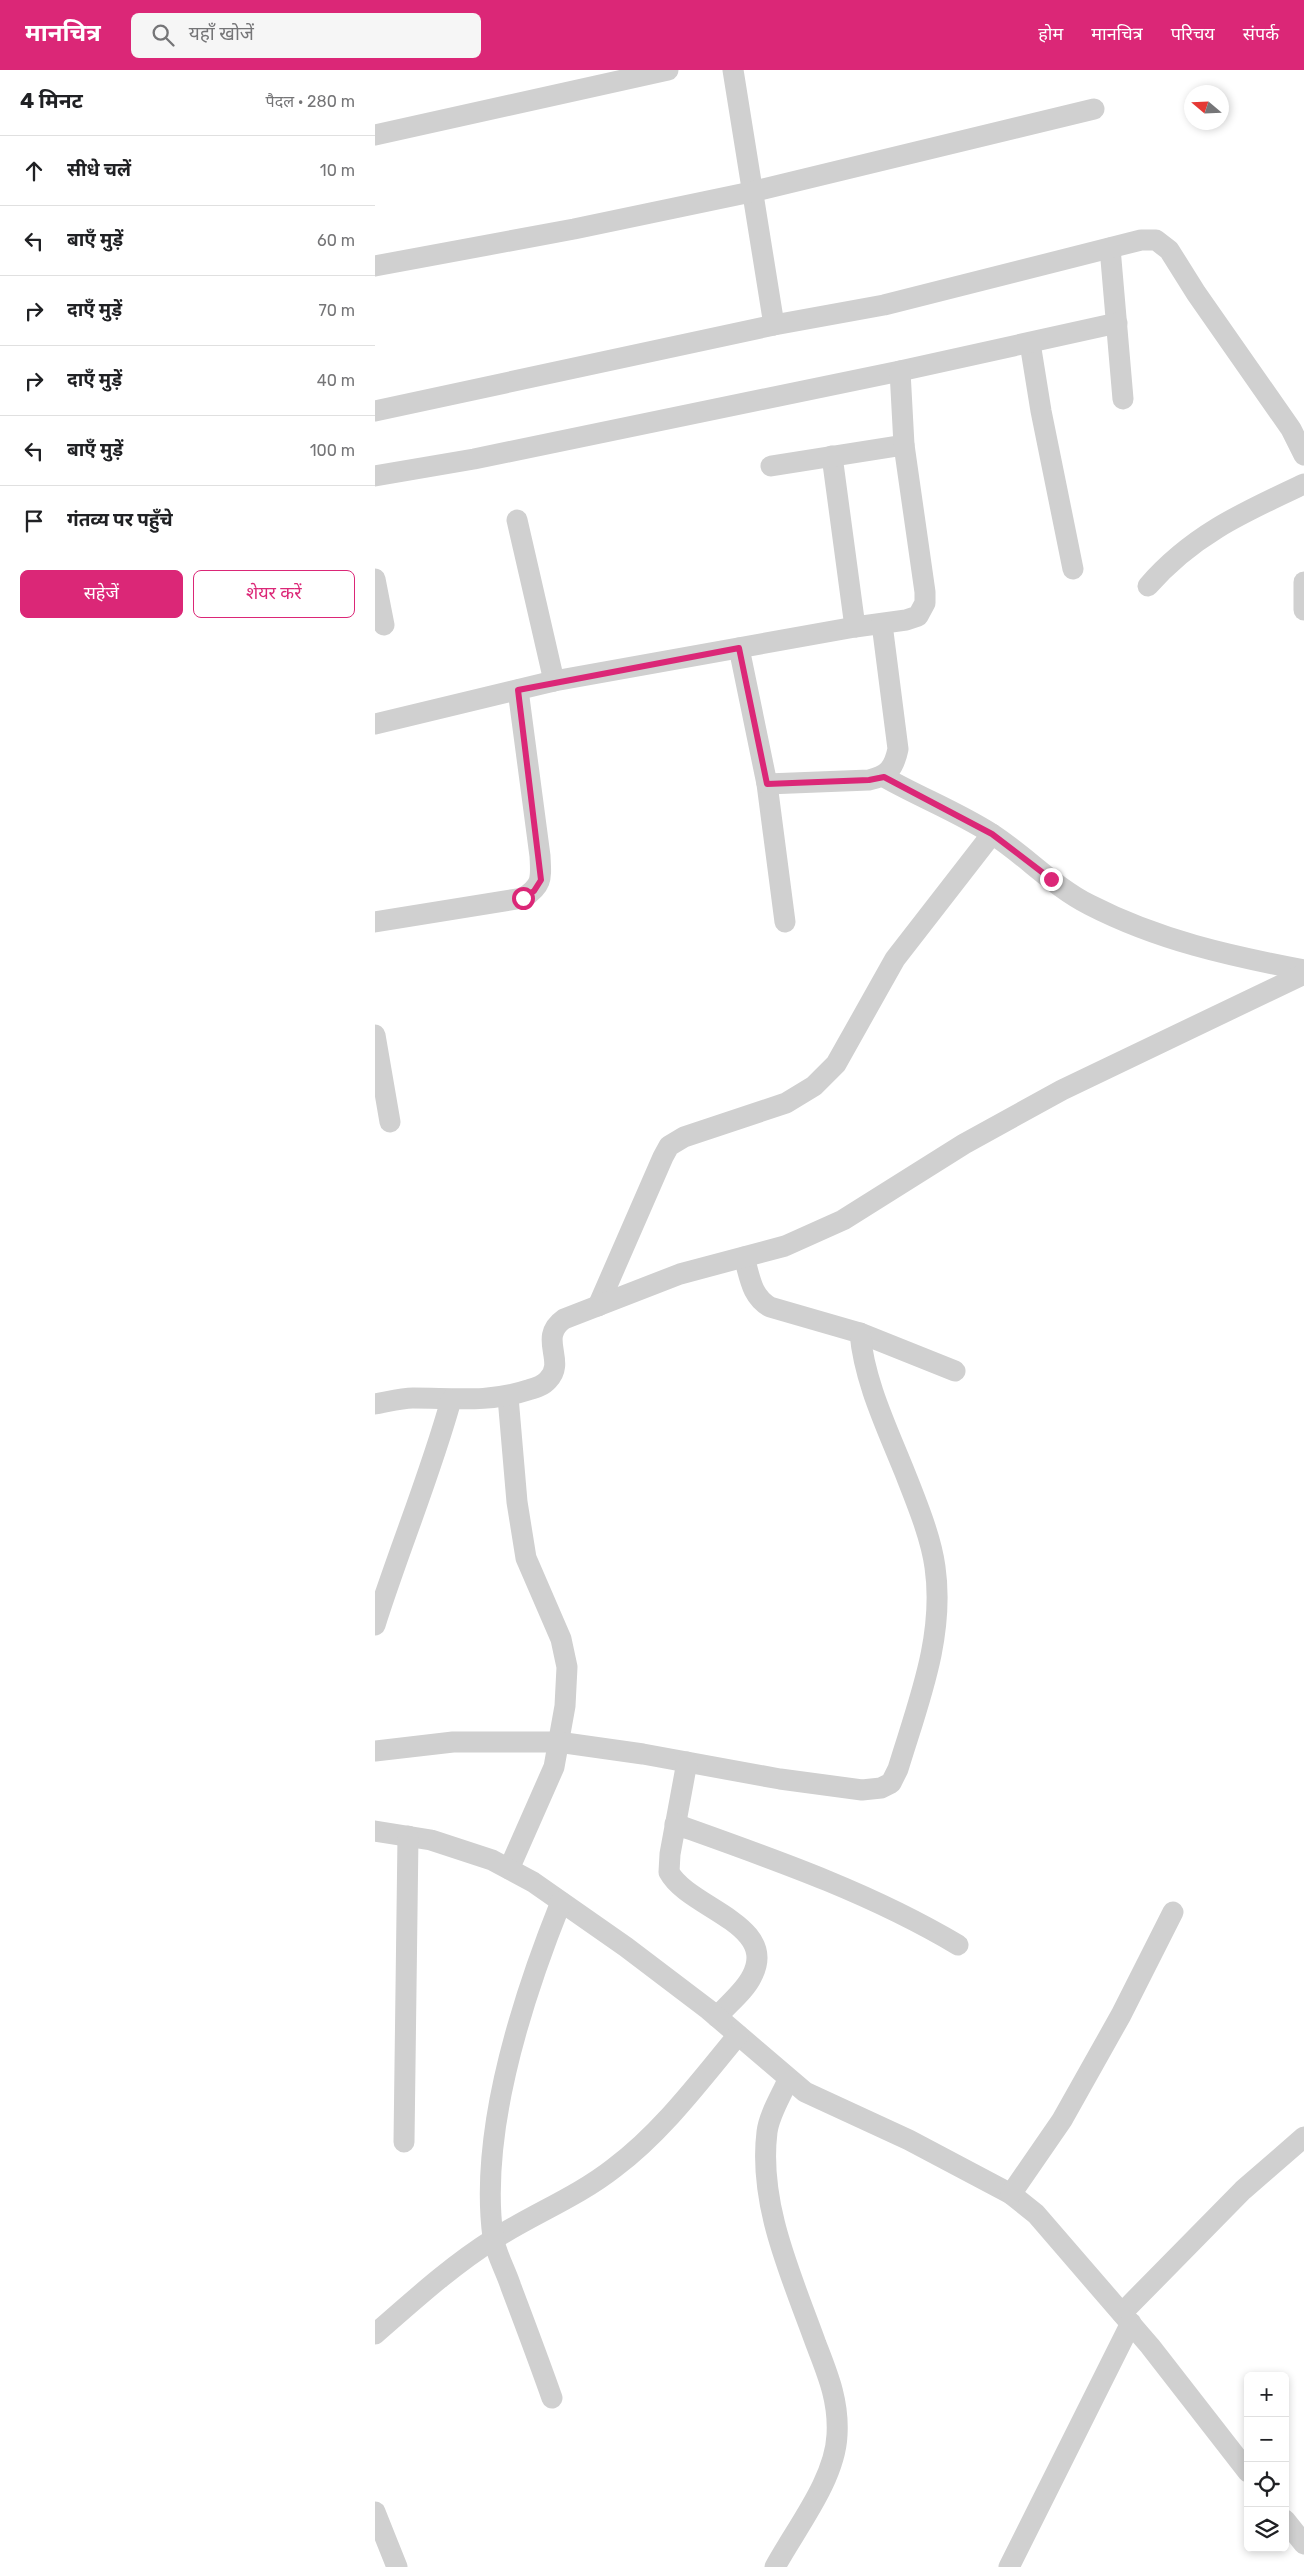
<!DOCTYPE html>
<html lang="hi">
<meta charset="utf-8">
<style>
:root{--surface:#fff;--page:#f6f6f6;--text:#202124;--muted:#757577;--line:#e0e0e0;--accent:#db2777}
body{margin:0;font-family:Rubik,"Noto Sans Devanagari",sans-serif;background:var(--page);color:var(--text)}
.controls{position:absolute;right:15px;bottom:15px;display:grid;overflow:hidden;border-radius:8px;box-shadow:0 2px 8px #0003}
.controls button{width:45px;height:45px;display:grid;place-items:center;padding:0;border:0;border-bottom:1px solid var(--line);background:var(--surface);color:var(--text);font:25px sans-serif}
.compass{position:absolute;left:809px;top:15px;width:45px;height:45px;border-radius:50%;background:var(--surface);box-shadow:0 2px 8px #0003;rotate:289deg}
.stop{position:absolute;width:15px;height:15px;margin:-11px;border:4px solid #db2777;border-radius:50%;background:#fff}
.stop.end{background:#db2777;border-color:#fff;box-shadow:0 1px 5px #0008}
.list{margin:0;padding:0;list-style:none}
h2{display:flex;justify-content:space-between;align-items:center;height:65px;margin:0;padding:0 20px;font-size:21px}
h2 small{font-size:16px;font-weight:400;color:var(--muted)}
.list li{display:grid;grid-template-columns:32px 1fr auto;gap:15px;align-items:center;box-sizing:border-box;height:70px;padding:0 20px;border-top:1px solid var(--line)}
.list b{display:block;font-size:19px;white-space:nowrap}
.list em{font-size:16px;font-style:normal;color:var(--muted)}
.actions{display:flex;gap:10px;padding:15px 20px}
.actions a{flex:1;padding:11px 0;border:1px solid var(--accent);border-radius:8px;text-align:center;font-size:18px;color:var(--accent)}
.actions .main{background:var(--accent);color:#fff}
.icon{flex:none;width:28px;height:28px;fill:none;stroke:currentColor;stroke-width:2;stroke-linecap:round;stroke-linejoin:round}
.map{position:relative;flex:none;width:929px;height:2497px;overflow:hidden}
header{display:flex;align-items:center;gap:30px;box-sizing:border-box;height:70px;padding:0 25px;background:var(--accent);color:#fff}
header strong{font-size:24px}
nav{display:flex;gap:28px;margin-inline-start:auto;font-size:18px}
.search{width:350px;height:45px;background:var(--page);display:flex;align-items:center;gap:12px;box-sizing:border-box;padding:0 18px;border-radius:8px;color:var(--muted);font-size:19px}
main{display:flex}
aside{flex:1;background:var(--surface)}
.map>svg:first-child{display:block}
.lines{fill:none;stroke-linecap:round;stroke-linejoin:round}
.street{stroke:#d0d0d0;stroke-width:21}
.route{stroke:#db2777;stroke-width:6}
</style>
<header>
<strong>मानचित्र</strong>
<div class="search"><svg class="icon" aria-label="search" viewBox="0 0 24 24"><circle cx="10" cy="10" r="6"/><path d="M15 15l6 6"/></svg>यहाँ खोजें</div>
<nav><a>होम</a><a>मानचित्र</a><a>परिचय</a><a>संपर्क</a></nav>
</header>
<main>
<aside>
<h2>4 मिनट<small>पैदल · 280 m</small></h2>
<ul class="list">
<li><svg class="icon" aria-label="ahead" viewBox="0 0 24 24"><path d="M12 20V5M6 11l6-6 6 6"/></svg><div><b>सीधे चलें</b></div><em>10 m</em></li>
<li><svg class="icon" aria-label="left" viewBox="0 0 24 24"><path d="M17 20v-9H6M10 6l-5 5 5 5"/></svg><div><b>बाएँ मुड़ें</b></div><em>60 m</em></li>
<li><svg class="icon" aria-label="right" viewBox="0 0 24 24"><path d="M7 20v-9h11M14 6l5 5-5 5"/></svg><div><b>दाएँ मुड़ें</b></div><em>70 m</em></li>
<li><svg class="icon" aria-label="right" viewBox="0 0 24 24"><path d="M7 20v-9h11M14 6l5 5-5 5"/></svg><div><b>दाएँ मुड़ें</b></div><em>40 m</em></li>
<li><svg class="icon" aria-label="left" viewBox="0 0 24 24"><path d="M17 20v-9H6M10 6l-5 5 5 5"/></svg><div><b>बाएँ मुड़ें</b></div><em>100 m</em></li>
<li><svg class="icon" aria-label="arrive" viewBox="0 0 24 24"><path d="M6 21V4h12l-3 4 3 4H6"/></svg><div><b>गंतव्य पर पहुँचे</b></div></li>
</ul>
<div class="actions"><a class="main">सहेजें</a><a>शेयर करें</a></div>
</aside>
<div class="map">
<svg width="929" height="2497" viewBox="0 0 929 2497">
<rect width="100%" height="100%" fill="#fff"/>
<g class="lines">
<!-- street -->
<g class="street">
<path d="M358,0l41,255"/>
<path d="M0,65l293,-65"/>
<path d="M735,178l13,151"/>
<path d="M0,196l199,-37 177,-37 343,-83"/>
<path d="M655,273l11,68 32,158"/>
<path d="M0,341l399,-86 110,-20 257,-65h15l13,10 27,43 95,136 13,26"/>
<path d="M457,386l23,171"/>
<path d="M396,396l133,-21"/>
<path d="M0,406l99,-17 426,-88 217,-48"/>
<path d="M142,450l37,161"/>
<path d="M0,509l9,46"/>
<path d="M929,512v28"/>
<path d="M773,516c44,-51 96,-74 156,-102"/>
<path d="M364,578l28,136 18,138"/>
<path d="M0,654l179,-43 301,-54 51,-7 12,-4 7,-13v-11l-21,-147 -4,-74"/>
<path d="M509,707c35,20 74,35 108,57 34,22 62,53 98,71 68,35 140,51 214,65"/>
<path d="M392,714l102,-4c19,-4 25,-12 29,-31l-16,-125"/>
<path d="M0,852l148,-24c20,-13 18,-20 17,-42l-22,-166"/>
<path d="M0,965l15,87"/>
<path d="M369,1187c6,20 7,39 26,50l90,26 95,38"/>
<path d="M223,1236l65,-149 6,-11 15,-9 102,-34 28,-17 22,-22 59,-105 97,-125"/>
<path d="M133,1327l9,105 9,56 35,81 6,28 -2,39 -11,61 -45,102"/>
<path d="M0,1334c12,-2 26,-6 38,-6 40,0 76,5 115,-8 7,-2 15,-4 20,-10 19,-19 -11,-42 16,-61l116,-45 105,-28 58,-26 121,-76 98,-54 242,-116"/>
<path d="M0,1555c24,-76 55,-149 76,-225"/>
<path d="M0,1681l78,-9h105l85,12 137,25 82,11 19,-2 10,-5 7,-14c20,-66 47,-132 37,-202 -4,-30 -19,-66 -30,-94 -18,-45 -41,-92 -45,-140"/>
<path d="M312,1692l-17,92 -1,18c19,36 110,52 83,104 -7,15 -24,28 -35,41"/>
<path d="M300,1754c98,35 194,68 283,121"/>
<path d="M0,1761l56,9 61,20 41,22 93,65 83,63 96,82 104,48 102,54 25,20 114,132 98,126"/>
<path d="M29,2072l4,-306"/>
<path d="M636,2124l51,-74 59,-105 52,-103"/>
<path d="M747,2243l121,-123 61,-53"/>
<path d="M0,2264c38,-33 76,-68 119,-95 39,-25 83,-42 120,-71 48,-36 86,-87 124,-133"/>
<path d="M177,2328c-13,-37 -27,-74 -41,-111 -5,-16 -15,-33 -18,-50 -14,-105 29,-238 68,-335"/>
<path d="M0,2442l22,55"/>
<path d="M910,2450l19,24"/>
<path d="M400,2497c21,-39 60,-87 62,-132 2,-34 -9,-60 -21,-91 -24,-67 -58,-139 -49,-212 2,-17 14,-36 21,-52"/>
<path d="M634,2497l122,-244"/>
</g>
</g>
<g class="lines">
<!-- route -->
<path class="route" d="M148,828l11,-7 7,-11 -23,-190 221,-42 28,136 102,-4 15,-3 108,57 59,45"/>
</g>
</svg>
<div class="controls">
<button>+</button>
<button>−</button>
<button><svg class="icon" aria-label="locate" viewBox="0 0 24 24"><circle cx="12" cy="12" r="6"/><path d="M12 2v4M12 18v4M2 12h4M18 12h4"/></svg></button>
<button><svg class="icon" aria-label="layers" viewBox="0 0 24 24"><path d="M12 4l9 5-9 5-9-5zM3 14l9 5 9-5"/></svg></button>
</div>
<svg class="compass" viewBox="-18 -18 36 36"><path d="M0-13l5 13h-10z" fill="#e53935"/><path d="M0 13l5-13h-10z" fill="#757577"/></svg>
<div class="stop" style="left:148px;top:828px"></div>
<div class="stop end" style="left:676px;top:809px"></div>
</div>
</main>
